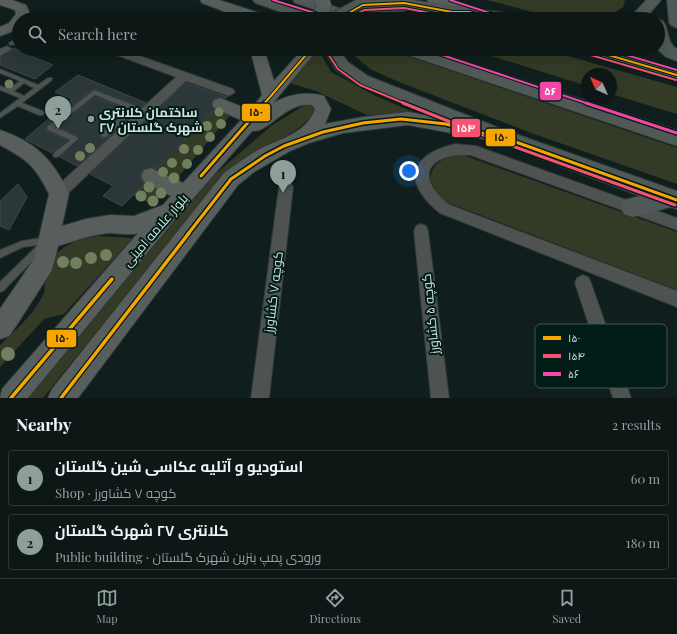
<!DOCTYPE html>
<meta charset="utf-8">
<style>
:root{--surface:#0c1716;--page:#1a2423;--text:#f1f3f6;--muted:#9a9fa1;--line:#2c3635;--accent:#8e9e9b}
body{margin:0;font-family:"Playfair Display",Cairo,serif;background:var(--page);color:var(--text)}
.compass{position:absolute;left:581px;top:68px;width:36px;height:36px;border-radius:50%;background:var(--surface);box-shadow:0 4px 16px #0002;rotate:315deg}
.you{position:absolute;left:409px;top:171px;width:14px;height:14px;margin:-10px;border:3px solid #fff;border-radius:50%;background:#1a73e8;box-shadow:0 0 0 6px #1a73e833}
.badge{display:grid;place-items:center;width:26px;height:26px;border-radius:50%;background:var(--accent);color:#111;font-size:13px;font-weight:700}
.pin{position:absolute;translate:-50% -33px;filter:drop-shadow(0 1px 2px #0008)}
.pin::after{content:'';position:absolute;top:21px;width:14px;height:12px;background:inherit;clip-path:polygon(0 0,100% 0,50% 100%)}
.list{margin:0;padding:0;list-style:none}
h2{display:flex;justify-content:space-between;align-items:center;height:52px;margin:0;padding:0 16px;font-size:17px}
h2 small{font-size:13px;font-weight:400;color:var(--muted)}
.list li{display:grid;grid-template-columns:26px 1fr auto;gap:12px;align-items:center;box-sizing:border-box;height:56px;margin:0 8px 8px;padding:0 8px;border:1px solid var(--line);border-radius:4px}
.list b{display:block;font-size:15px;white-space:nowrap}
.list p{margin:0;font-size:13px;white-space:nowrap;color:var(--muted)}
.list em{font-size:13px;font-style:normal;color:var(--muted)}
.icon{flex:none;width:22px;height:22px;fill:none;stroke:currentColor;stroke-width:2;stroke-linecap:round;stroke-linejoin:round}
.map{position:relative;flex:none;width:677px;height:398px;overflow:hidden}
.search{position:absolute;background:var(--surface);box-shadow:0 4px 16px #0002;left:12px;right:12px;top:12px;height:44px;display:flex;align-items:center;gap:10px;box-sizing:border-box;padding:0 14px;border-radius:22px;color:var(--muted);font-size:15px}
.sheet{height:180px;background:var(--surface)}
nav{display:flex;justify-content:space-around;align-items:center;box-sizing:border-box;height:56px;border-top:1px solid var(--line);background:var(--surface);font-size:11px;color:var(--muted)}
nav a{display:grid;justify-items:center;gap:2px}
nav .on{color:var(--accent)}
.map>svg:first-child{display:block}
.green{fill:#333b27}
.building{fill:#2b3738;stroke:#3c4848}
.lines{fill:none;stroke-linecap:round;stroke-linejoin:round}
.lane-casing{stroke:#2d3937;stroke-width:2}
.street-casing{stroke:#2d3937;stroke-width:2}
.secondary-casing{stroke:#2d3937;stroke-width:2}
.highway-casing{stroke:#2d3937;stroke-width:2}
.path{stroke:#555b59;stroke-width:2.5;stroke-dasharray:3 2;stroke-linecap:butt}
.lane{fill:#4e5250;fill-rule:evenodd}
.street{fill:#4e5250;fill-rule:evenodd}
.secondary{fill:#585e5b;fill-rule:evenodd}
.highway{fill:#505955;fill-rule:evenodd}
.secondary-bridge-casing{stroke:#2d3937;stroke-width:16;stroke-linecap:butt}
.highway-bridge-casing{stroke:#2d3937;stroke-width:18;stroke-linecap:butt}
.secondary-bridge{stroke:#585e5b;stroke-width:15}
.highway-bridge{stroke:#505955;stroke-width:16}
.bus-1-far2-casing{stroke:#021c18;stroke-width:4}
.bus-1-far1-casing{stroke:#021c18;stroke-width:6}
.bus-1-casing{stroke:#021c18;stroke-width:6}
.bus-2-far1-casing{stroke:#021c18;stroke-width:4}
.bus-2-casing{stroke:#021c18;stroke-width:6}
.bus-3-far1-casing{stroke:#021c18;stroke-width:4}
.bus-3-casing{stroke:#021c18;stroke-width:6}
.bus-1-far2{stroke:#f7a600;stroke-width:2}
.bus-1-far1{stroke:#f7a600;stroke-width:3}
.bus-1{stroke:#f7a600;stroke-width:3.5}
.bus-2-far1{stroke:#f65372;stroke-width:2}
.bus-2{stroke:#f65372;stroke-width:3}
.bus-3-far1{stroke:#f346a5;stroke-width:2}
.bus-3{stroke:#f346a5;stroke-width:3}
.tree{fill:#707f5d}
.poi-dot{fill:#8e9e9b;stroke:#021c18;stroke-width:1.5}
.labels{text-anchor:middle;stroke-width:4;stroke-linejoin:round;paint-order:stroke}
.poi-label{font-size:13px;font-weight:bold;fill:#d2e2df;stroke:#021c18;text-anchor:start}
.street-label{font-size:13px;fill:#d2e2df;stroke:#021c18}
.key{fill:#021c18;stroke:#405754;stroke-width:1}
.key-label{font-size:11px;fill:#d2e2df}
.line-badge{stroke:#021c18;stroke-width:1.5}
.badge-label{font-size:11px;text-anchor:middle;font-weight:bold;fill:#fff}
.pale-badge-label{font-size:11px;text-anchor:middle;font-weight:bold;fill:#111}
</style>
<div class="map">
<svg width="677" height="398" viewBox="0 0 677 398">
<rect width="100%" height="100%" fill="#101f1d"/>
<!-- green -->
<g class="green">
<path d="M487,0h138l-2,7 -18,12h-46z"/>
<path d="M385,12l32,1 25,6h-65l-11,-3z"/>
<path d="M318,49l13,23 45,24 42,18 -51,1 -51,-24 -27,-8z"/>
<path d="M351,49h36l290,99v36l-143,-50 -135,-52 -29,-13 -14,-12z"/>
<path d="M470,49h73l134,38v27l-66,-20v-20h-24v12z"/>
<path d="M311,105l6,4c-16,24 -41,31 -66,45 -9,6 -18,12 -26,18l-182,226h-18l171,-207 75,-65 32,-20z"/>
<path d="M217,107l15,6 -58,69 -20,-9z"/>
<path d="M463,155l214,77v58l-228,-87 -8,-5 -11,-16c0,-20 16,-26 33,-27z"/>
<path d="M147,180l19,10 -13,15 -20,-10z"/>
<path d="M97,236l36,2 -69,76 -20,5 -44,48v-22c13,-13 30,-27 39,-43 8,-13 5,-10 6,-23 3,-28 28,-40 52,-43z"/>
</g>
<!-- building -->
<g class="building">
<path d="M14,48l19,9 20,8 -18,14 -35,-14v-8z"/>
<path d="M78,75l68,28 -69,63 -17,-9 19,-19 -1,-2 -20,-9 37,-30 32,12 -26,23v6h5l32,-30 -1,-3 -44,-16 -46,36v6l20,9 -15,13 -27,-14 47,-40 -17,-7z"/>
<path d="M186,83l41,14 -2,1 -5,-1 -7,2 -2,6 3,5 -57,59 -6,-2 -8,2 -3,8 4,7 -22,22 -19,-10 10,-10 -23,-12z"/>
<path d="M18,184l9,13 -18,33 -9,-4v-25z"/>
</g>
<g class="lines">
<defs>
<g id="lane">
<path d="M0,69l38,16 10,-7h4v2l-30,23 21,8 1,2 -1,2h-4l-21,-9 -18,12v-5l20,-15 -20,-8v-4l9,3 11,-8 -20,-8zM24,83l10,5 -10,8 -10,-5z"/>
<path d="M94,90l42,16 1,2 -31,29h-4l-1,-2 1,-2 28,-24 -35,-14 -40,32 22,10 1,2 -20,18h-4l-1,-2 1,-2 16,-13 -22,-10 -1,-2 1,-2z"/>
<path d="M46,237l3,1 1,2 -1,2 -7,2 3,3 -1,2 -41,42 -3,1v-10l38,-37 -15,2 -23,11v-8l22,-9z"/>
</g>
<g id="street">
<path d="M19,37v7l-9,1 -1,-2z"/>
<path d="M7,46l5,3 -12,7v-7z"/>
<path d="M105,49h15l113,40 2,3 -6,4 -43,-15 -122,116 -5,2 -5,-2 -2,-4 2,-4 122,-112 -70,-26z"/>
<path d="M455,144l21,2 201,72v12l-207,-75c-42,-2 -57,22 -20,50l227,86v16l-237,-94c-37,-29 -32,-58 15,-69z"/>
<path d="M286,181l5,2 2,4 -24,211h-18l28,-211 2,-4z"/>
<path d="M421,224l5,2 2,5 21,167h-18l-17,-167 2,-5z"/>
<path d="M583,275l6,3 2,5 40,115h-18l-38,-115 2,-5z"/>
</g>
<g id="secondary">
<path d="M0,0h12l14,5 4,9 -2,5h-9v10l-19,7v-9l9,-4 7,-9 -1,-4 -15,-5z"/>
<path d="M200,0h19l50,16 2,3 -26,-1 1,1h-15l-8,-8 -21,-8z"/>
<path d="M427,0h20l27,9 2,3 -2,3 -5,1 -40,-13z"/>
<path d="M250,49h14l10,32 29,-32h15l-45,54c17,-9 33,-12 51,-7l7,13 -6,15 38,-7 45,-5 81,14 6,2 3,5 -3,5 -6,2 -81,-15 -65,8 -34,10 -19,8 -36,21 -16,13 -160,213h-30l4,-9 172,-216c11,-8 22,-16 34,-23 20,-11 49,-16 57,-41l-3,-4c-26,-4 -43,28 -60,26l-76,87 -148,180h-28l2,-9 136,-156c-9,3 -19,0 -28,0 -18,1 -35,8 -52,13l-6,24 -36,56 -7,10 -9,3v-30l34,-50 15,-65c-14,-28 -21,-34 -49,-49v-15c36,12 53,30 69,63l-7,33 24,-7 24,-4 24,1 29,-11 8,-9 -27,-14 -3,-6 3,-6 7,-2 32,15 58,-63 -27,-12 -2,-4 2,-4 6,-2 30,12 12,-15z"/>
</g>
<g id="highway">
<path d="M253,0h21l47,16 3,3h-23l-46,-16z"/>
<path d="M293,0h22l48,16 3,3h-23l-48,-16z"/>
<path d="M399,0h13l102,14 5,2 3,3c-41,0 -83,-3 -123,-13l-2,-3z"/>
<path d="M646,0h15l-16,19h-16z"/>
<path d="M667,0h10v28l-5,-2 -3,-3z"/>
<path d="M658,19l5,2c7,9 3,21 14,28v12l-11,-4 -9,-8z"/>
<path d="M323,49h16l9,13 20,14 134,53 175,62v18l-6,-2 -39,10 -8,-3 -3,-7 3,-7 16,-4 -152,-57 -132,-55 -20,-14z"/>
<path d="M400,49h25l252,81v16l-275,-93z"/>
<path d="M580,49h27l70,20v12l-95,-28z"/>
</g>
</defs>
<!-- lane casing -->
<use href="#lane" class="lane-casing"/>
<!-- street casing -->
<use href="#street" class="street-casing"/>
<!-- secondary casing -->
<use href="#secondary" class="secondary-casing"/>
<!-- highway casing -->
<use href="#highway" class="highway-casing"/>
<!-- path -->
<path class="path" d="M283,162l2,12"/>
<!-- lane -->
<use href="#lane" class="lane"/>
<!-- street -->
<use href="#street" class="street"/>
<!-- secondary -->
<use href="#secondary" class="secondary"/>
<!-- highway -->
<use href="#highway" class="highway"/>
<defs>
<path id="secondary-bridge" d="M314,19l7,-4 3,-9 -2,-6"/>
<path id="highway-bridge" d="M338,19l25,-14 41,-2"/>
</defs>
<!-- secondary-bridge casing -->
<use href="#secondary-bridge" class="secondary-bridge-casing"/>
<!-- highway-bridge casing -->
<use href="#highway-bridge" class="highway-bridge-casing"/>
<!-- secondary-bridge -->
<use href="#secondary-bridge" class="secondary-bridge"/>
<!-- highway-bridge -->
<use href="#highway-bridge" class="highway-bridge"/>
<defs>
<g id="bus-1-far2">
<path d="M338,19l25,-14 41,-2 48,9h17l22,7"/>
<path d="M588,49l89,26"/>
<path d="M264,104l47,-55"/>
</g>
<g id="bus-1-far1">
<path d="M201,176l64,-73"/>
<path d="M188,234l43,-55 34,-23 19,-10 39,-14 40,-9 38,-4 45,5 67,17 164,59"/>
</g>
<g id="bus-1">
<path d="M11,398l101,-119"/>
<path d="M61,398l128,-165"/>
</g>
<g id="bus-2-far1">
<path d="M348,19l16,-9 40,-2 47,9h17l7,2"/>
<path d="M326,51l12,18 22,16 46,19"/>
<path d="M587,54l89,26"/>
</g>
<path id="bus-2" d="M403,103l90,36 182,66"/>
<g id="bus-3-far1">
<path d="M273,0l45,14"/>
<path d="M450,0l43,14"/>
<path d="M424,49l165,55"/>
<path d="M606,49l71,21"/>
</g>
<path id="bus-3" d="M586,103l91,30"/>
</defs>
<!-- bus-1-far2 casing -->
<use href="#bus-1-far2" class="bus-1-far2-casing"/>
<!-- bus-1-far1 casing -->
<use href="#bus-1-far1" class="bus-1-far1-casing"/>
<!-- bus-1 casing -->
<use href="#bus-1" class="bus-1-casing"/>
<!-- bus-2-far1 casing -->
<use href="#bus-2-far1" class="bus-2-far1-casing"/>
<!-- bus-2 casing -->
<use href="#bus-2" class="bus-2-casing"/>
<!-- bus-3-far1 casing -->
<use href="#bus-3-far1" class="bus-3-far1-casing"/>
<!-- bus-3 casing -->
<use href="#bus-3" class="bus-3-casing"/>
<!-- bus-1-far2 -->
<use href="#bus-1-far2" class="bus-1-far2"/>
<!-- bus-1-far1 -->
<use href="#bus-1-far1" class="bus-1-far1"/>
<!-- bus-1 -->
<use href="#bus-1" class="bus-1"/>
<!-- bus-2-far1 -->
<use href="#bus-2-far1" class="bus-2-far1"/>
<!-- bus-2 -->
<use href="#bus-2" class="bus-2"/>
<!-- bus-3-far1 -->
<use href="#bus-3-far1" class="bus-3-far1"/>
<!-- bus-3 -->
<use href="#bus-3" class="bus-3"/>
</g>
<!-- trees -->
<g class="tree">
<circle cx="9" cy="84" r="4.5"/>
<circle cx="219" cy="112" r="4.5"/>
<circle cx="221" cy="124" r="5"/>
<circle cx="207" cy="126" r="5"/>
<circle cx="210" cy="137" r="5"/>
<circle cx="90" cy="148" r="5"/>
<circle cx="184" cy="149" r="5"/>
<circle cx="198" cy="150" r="5"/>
<circle cx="80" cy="156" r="5"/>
<circle cx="172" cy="163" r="5"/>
<circle cx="187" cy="164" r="5"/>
<circle cx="163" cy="172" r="5"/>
<circle cx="174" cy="178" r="5.5"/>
<circle cx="149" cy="187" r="5.5"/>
<circle cx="161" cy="193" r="5.5"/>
<circle cx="141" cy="196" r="5.5"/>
<circle cx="153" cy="201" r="5.5"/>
<circle cx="106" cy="255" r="6"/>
<circle cx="91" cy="258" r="6"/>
<circle cx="63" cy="262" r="6"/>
<circle cx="76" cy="263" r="6"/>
<circle cx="8" cy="354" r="7"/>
</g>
<!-- markers -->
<circle class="poi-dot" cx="91" cy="119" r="4"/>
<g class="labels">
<!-- poi labels -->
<g class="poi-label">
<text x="99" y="117">ساختمان کلانتری<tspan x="99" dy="15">۲۷ شهرک گلستان</tspan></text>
</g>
<!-- street labels -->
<g class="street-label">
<text transform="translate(155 230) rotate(-49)" y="5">بلوار علامه امینی</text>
<text transform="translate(273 292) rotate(-83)" y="5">کوچه ۷ کشاورز</text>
<text transform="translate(430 314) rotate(-96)" y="5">کوچه ۵ کشاورز</text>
</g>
</g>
<!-- legend -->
<rect x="535" y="324" width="132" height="64" rx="6" class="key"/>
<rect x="543" y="336" width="18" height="4" fill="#f7a600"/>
<rect x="543" y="354" width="18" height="4" fill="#f65372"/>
<rect x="543" y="372" width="18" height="4" fill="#f346a5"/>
<g class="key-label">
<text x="568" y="342">۱۵۰</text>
<text x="568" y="360">۱۵۴</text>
<text x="568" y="378">۵۶</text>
</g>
<g class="line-badge">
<rect x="539" y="81" width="23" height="20" rx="4" fill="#f346a5"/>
<rect x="241" y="103" width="30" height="19" rx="4" fill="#f7a600"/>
<rect x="451" y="118" width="30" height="20" rx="4" fill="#f65372"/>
<rect x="485" y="128" width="31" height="19" rx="4" fill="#f7a600"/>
<rect x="46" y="329" width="31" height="19" rx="4" fill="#f7a600"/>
</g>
<g class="badge-label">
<text x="550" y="95">۵۶</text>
<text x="466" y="132">۱۵۴</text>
</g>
<g class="pale-badge-label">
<text x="256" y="116">۱۵۰</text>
<text x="501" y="141">۱۵۰</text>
<text x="62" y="342">۱۵۰</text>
</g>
</svg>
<svg class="compass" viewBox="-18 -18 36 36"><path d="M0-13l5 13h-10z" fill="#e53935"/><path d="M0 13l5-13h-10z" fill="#9a9fa1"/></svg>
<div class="you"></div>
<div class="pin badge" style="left:283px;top:193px">1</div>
<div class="pin badge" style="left:58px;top:129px">2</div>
<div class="search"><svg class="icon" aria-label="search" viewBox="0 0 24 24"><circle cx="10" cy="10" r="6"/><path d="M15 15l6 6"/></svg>Search here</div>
</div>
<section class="sheet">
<h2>Nearby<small>2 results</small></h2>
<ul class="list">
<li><span class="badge">1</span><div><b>استودیو و آتلیه عکاسی شین گلستان</b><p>Shop · کوچه ۷ کشاورز</p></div><em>60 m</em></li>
<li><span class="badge">2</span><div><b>کلانتری ۲۷ شهرک گلستان</b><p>Public building · ورودی پمپ بنزین شهرک گلستان</p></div><em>180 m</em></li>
</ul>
</section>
<nav>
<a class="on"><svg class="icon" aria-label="map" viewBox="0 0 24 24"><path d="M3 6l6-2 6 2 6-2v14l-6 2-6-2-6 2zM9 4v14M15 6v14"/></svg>Map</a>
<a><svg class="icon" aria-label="directions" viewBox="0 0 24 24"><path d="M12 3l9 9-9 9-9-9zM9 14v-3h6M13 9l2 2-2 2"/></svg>Directions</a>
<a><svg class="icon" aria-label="saved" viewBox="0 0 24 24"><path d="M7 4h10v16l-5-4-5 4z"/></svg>Saved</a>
</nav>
